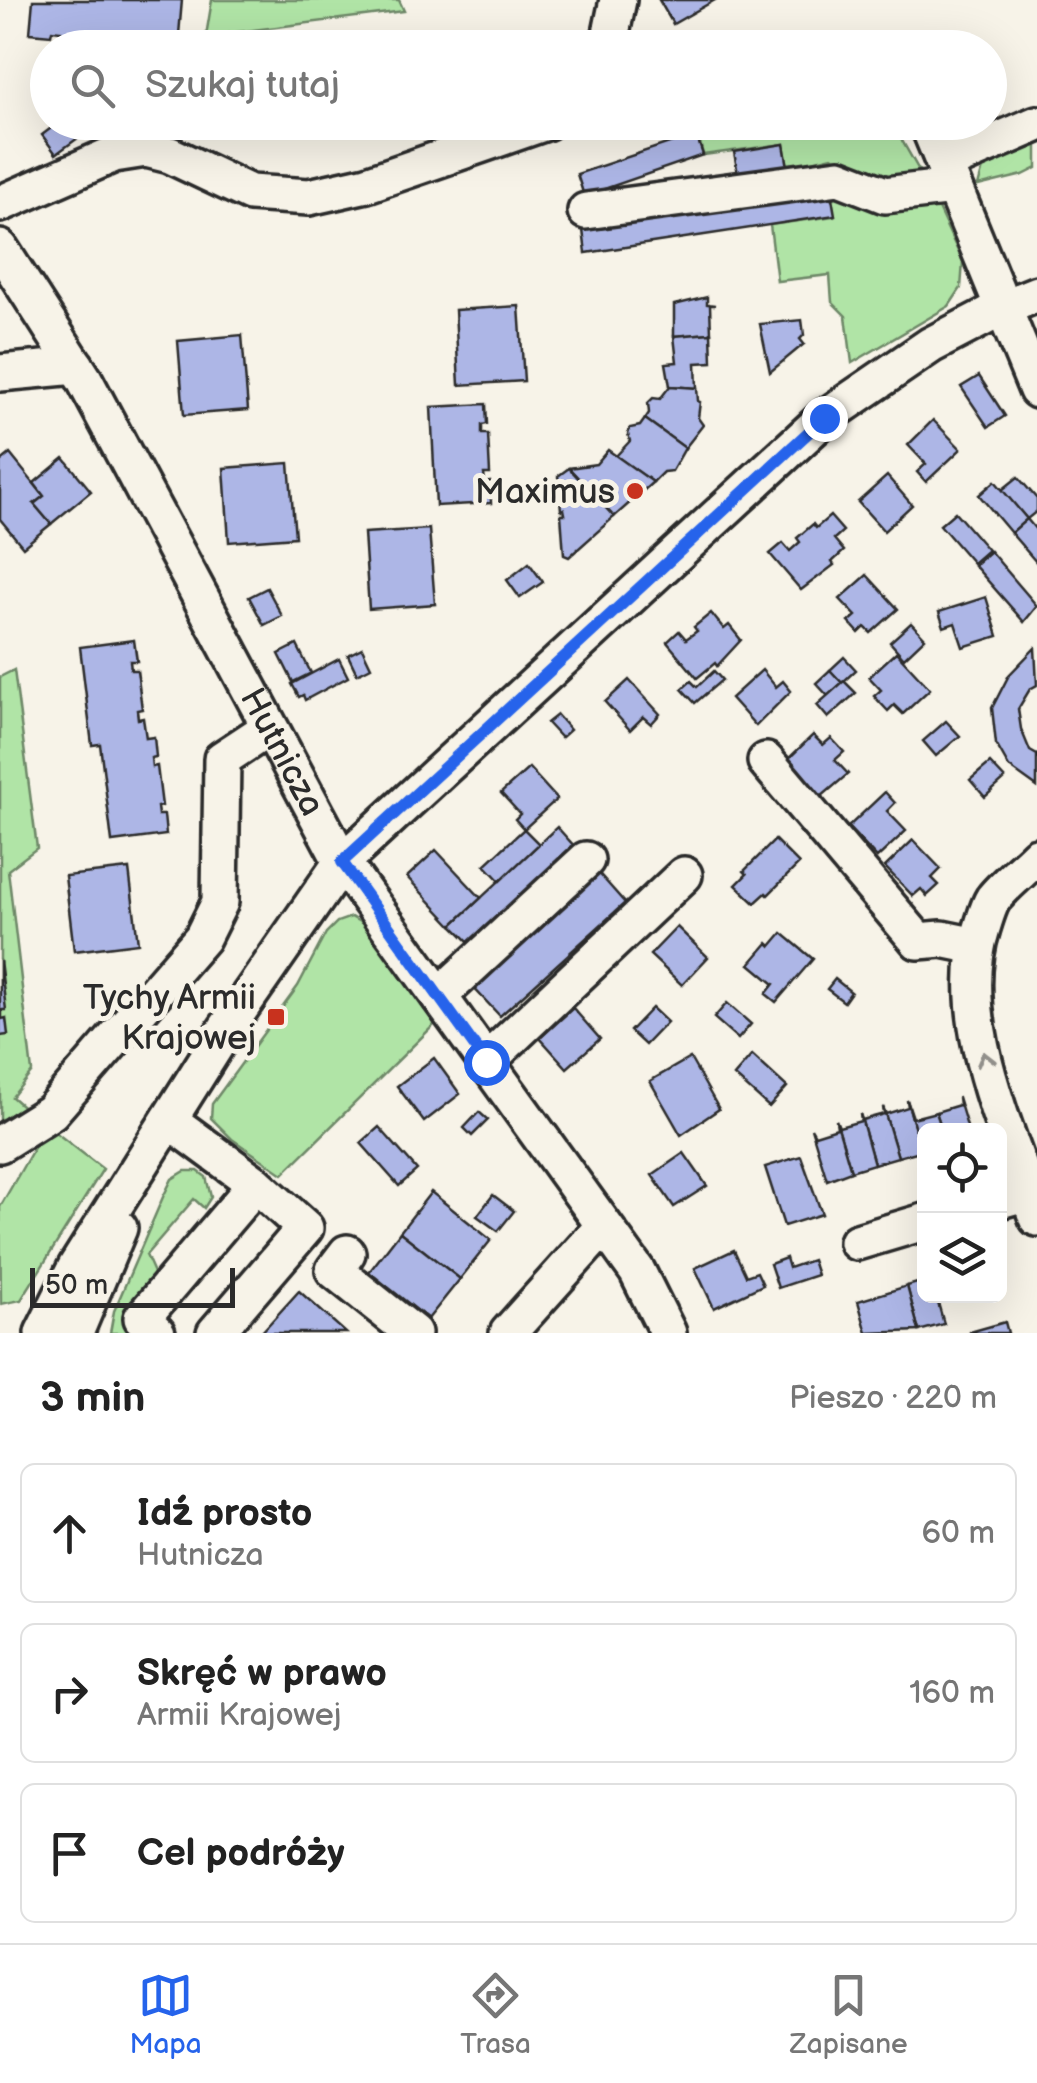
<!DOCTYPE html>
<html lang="pl">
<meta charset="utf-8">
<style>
:root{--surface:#fff;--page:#f2f2f2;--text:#222;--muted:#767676;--line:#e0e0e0;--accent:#2563eb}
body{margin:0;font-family:"Balsamiq Sans",sans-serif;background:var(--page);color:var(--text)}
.controls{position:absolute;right:30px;bottom:30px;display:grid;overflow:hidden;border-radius:15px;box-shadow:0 10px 40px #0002}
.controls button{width:90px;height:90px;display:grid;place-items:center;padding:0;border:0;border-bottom:2px solid var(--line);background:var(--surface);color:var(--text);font:50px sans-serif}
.scale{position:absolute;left:30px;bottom:25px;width:205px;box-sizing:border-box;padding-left:10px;border:5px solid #2b2b2b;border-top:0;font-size:28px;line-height:35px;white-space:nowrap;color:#2b2b2b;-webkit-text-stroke:8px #f7f3e8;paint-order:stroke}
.stop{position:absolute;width:30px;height:30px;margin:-22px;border:8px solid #2563eb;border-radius:50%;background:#fff}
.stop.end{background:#2563eb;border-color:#fff;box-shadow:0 2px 10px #0008}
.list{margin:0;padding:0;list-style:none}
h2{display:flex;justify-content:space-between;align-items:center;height:130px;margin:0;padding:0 40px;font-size:42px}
h2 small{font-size:32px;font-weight:400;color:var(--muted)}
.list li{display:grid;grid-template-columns:65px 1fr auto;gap:30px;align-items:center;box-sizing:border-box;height:140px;margin:0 20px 20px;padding:0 20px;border:2px solid var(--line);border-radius:15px}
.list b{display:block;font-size:38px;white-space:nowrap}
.list p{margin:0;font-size:32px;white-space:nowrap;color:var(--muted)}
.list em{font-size:32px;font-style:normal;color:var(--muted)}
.icon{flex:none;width:55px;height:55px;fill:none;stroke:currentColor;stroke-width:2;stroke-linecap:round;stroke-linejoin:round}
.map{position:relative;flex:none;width:1037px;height:1333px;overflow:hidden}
.search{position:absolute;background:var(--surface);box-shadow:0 10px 40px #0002;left:30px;right:30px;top:30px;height:110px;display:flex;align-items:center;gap:25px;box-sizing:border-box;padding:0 35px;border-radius:55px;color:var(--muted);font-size:38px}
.sheet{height:610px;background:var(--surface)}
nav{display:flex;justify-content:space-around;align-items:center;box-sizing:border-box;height:140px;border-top:2px solid var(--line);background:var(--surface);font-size:28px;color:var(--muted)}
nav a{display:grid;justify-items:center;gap:5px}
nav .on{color:var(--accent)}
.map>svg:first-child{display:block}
.green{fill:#b0e4a6;stroke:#6e8868;stroke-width:2.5}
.building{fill:#adb6e6;stroke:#2b2b2b;stroke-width:2.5}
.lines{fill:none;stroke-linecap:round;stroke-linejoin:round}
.minor-casing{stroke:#2b2b2b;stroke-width:42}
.minor{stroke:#f7f3e8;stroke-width:35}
.oneway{stroke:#918f8a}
.route{stroke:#2563eb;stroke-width:12}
.poi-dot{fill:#c8321e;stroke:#f7f3e8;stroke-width:4}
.labels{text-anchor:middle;stroke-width:10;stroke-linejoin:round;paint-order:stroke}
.poi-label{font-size:35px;fill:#2b2b2b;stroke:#f7f3e8;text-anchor:end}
.street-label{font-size:35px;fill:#2b2b2b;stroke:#f7f3e8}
</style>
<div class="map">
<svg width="1037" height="1333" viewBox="0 0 1037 1333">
<rect width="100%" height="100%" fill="#f7f3e8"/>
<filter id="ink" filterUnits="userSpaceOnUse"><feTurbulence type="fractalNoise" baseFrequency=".01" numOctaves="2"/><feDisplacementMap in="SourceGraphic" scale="20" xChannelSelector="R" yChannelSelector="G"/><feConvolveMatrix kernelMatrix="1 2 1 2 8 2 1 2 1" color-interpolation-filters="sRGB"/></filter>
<g filter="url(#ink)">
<!-- green -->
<g class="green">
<path d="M212,0h187l5,11 -198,25z"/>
<path d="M705,122l187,1 33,58 -67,-6 -26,-19 -44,11 -4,-23 -81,11 -7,-30z"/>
<path d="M1037,127v41l-14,7 -45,11 6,-22z"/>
<path d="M831,192l103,8 29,62 -2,26 -12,18 -97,57 -6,-47 -14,-14 -2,-27 -53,6 -7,-56 64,-9z"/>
<path d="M14,670l23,178 -29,22 24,202 -20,25 16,14 -28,14v-448z"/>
<path d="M351,917l14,8 70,99 -152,150 -51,-35 -21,-21 1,-14 86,-118 28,-53 11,-11z"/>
<path d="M50,1128l53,41 -82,131 -20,4 -1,-97 39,-68z"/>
<path d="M185,1171h13l8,6 5,20 -7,11 -10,-9 -48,56 9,20 -31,41 11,17h-25l4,-22 49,-114 9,-18z"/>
</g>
<!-- building -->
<g class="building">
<path d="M33,0h149l-4,46 -21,-2 1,-5 -9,-1v6l-41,-4v-6h-8v5l-40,-4 1,-4 -9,-1 -1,5 -21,-2z"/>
<path d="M659,0h56l-42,24z"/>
<path d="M411,36l2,12h-86z"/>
<path d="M59,122h8l11,16 -22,16 -14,-19z"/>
<path d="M696,134l7,21 -119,41 -7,-22z"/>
<path d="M784,144l4,23 -50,7 -4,-22z"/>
<path d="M831,192l4,23 -249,38 -3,-23z"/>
<path d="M707,297v7l8,1h-5l1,28 -37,3v-31z"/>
<path d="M519,306l5,75 -65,4 -4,-75z"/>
<path d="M802,320l2,15 -4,4 4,5 -34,28 -10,-48z"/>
<path d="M711,333l1,29 -16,1 1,25 -27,-2 -4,-23 11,-1 -3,-26z"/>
<path d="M242,335l6,75 -64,5 -6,-74z"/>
<path d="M979,376l26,40 -17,11 -27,-40z"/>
<path d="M670,386l27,2 1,13 2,1 -2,16 5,7 -18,23 -40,-29 4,-6 -1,-10 5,-5 7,1z"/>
<path d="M486,404l1,20 -5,1v9h6l2,40h-6l1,9 5,-1 1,21 -55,3 -5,-99z"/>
<path d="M645,419l40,29 -13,23 -9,1 -10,10 -37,-26 14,-15 -2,-7 2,-6 10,-2z"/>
<path d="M933,420l28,29 -35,33 -9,-10 9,-8 -18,-19z"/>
<path d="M608,450l45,32 -39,35 -45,-49 27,-4z"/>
<path d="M10,454l34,42 -10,8 17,20 -28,23 -23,-28v-57z"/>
<path d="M64,458l27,33 -40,33 -17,-20 10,-8 -10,-13z"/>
<path d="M289,463l6,74 -66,5 -5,-74z"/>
<path d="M569,468l45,49 -45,40 -5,-2 -3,-41h4l-1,-5 -3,1 -3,-34z"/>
<path d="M887,476l25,29 -28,26 -26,-29z"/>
<path d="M1018,477l19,22v12l-10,8 -25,-29z"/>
<path d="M995,481l32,38 -16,14 -32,-38z"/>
<path d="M955,512l33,38 -15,13 -33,-38z"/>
<path d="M830,516l13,15 -9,8 10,12 -12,11 2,3 -33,25 -31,-36 13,-11 7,8 10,-9 -3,-4 16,-14 3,4z"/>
<path d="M1027,519l10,12v32l-26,-30z"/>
<path d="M429,529l6,75 -66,5 -5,-76z"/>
<path d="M990,551l47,55 -13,16 -50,-57z"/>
<path d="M529,563l14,19 -23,16 -13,-18z"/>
<path d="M867,575l31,34 -27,24 -6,-6 -6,6 -10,-11 7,-6 -16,-17z"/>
<path d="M267,588l15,28 -18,9 -15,-28z"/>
<path d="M986,597l12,39 -35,11 -8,-24 -11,4 -5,-15z"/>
<path d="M711,613l13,16 5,-4 12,15 -24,26 -2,-3 -18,15 -30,-36 12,-11 7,8 11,-8 -3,-4z"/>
<path d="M911,623l14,15 -21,20 -14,-16z"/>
<path d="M134,640l3,21h-7l1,9h6l5,39 -5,1 1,9 5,-1 3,20 8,-1 2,20 -5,1 1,9 5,-1 5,40 -5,1 1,8h6l2,20 -54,7 -12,-98 -8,1 -12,-98z"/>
<path d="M297,645l14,28 -18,9 -14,-28z"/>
<path d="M362,648l9,19 -14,7 -9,-19z"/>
<path d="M1035,648l2,37 -7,4 -12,20 3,20 9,22 7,4v32l-28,-20 -13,-23 -4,-36 17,-33z"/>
<path d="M896,652l34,37 -27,25 -9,-9 -6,6 -14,-15 7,-6 -12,-13z"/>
<path d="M844,657l12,13 -14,13 -12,-13z"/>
<path d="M339,659l9,18 -43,23 -2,-5 -4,2 -7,-13z"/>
<path d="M762,670l14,17 7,-6 8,10 -35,35 -25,-28z"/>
<path d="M830,670l12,13 -14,13 -12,-13z"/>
<path d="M714,671l8,9 -27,23 -13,-14 9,-8 6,6z"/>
<path d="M629,680l31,34 -9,10 -8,-7 -13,13 -25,-28z"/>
<path d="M844,681l12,12 -28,25 -11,-13z"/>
<path d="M557,715l13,15 -9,8 -14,-15z"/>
<path d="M946,721l14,15 -24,20 -13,-15z"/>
<path d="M813,735l10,10 8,-7 13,14 -9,8 13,14 -27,23 -34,-37z"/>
<path d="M990,763l15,16 -20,18 -15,-17z"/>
<path d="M529,768l28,31 -33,30 -9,-10 5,-5 -19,-21z"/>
<path d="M885,792l10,11 -8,8 19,20 -29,27 -29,-31z"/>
<path d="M557,827l18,20 -104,97 -19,-19z"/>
<path d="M524,829l15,15 -39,37 -15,-16z"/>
<path d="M775,840l24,24 -31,31 -2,-2 -11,10 -19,-18 11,-11 -3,-3z"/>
<path d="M913,840l28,29 -9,9 7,7 -12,11 -6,-7 -8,7 -28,-29z"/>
<path d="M436,850l45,48 -29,27 -45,-48z"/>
<path d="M129,869l9,74 -64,8 -9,-75z"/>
<path d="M595,869l30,34 -125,113 -31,-33z"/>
<path d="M677,927l31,30 -26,28 -32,-30z"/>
<path d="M782,933l31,26 -37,43 -10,-8 8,-10 -24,-20 18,-21 3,3z"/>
<path d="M0,960l6,50h-4v9l4,-1 2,17 -8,1z"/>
<path d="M835,979l16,13 -7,10 -17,-13z"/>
<path d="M727,1003l24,21 -13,15 -24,-21z"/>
<path d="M573,1008l27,31 -33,29 -27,-30z"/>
<path d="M652,1008l15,14 -22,23 -15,-14z"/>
<path d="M752,1055l35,32 -18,20 -35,-31z"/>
<path d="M434,1058l26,36 -36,28 -27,-36z"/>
<path d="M690,1058l29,51 -38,26 -31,-54z"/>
<path d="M958,1097l10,33h-26l-6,-18 23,-7z"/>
<path d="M907,1100l17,61v3l-4,-13 -22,6 -15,-50 3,7 22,-7z"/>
<path d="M907,1100l6,18 23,-6 6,18h-18v31z"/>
<path d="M883,1107l15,50 -24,7 -14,-50 2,6 22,-6z"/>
<path d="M479,1112l9,8 -16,16 -8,-8z"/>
<path d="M860,1114l14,50 -23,7 -15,-51 3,7 22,-6z"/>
<path d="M836,1120l15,51 -24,9 -16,-52 4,7 22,-7z"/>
<path d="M379,1127l38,43 -18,16 -38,-43z"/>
<path d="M684,1153l23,33 -33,21 -22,-32z"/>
<path d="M801,1156l21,58 -38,12 -19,-59z"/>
<path d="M431,1192l60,48 -31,39 -60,-47z"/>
<path d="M493,1195l21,16 -16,20 -21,-15z"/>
<path d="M400,1232l60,47 -32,40 -59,-47z"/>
<path d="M734,1250l12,26 11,-4 6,13 -49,23 -19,-40z"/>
<path d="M786,1258l3,10 23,-8 5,15 -39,13 -8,-24z"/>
<path d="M924,1281v15h12l8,28 -25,7 -12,-45z"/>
<path d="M907,1286l12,45 -52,2 -9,-32z"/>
<path d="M299,1291l47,42h-85z"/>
<path d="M1005,1322l3,11h-38v-1z"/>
</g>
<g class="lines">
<defs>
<g id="minor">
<path d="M608,48l10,-48"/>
<path d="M927,122l110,268"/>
<path d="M944,164l93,-40"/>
<path d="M0,204l114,-50 32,-5 24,6 80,38 59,4 58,-13 179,-62"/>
<path d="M586,211l253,-34 46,18 68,-8"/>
<path id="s1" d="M0,248l84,131 258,483 295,409 31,62"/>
<path d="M0,373l76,-7"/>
<path d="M766,761l152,180 24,-2 34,7"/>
<path d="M1037,856c-14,14 -32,28 -44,43 -5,8 -8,20 -11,29 -30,90 27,205 55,290"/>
<path d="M439,996l147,-136"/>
<path d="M486,1062l198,-187"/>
<path d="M169,1120l87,64 49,44 -90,105"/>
<path d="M0,1144l51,-32 151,-174 18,-36 2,-143 47,-31"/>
<path d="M1000,1200l28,-8"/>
<path d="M857,1242l67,-20"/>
<path d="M347,1253l-13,17 79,63"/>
<path d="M43,1333l33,-66 150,-238 116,-167 482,-444 107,-73 71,-37 35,-14"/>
<path d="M75,1333l44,-105"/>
<path d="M157,1333l-15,-15 114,-134"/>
<path d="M508,1333l96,-107"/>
</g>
</defs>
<!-- minor casing -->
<use href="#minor" class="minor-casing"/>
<!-- minor -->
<use href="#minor" class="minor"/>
</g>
<!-- one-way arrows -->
<defs><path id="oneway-chevron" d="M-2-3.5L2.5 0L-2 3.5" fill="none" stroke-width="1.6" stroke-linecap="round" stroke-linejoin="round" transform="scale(2.5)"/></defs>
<use class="oneway" href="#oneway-chevron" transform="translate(985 1059) rotate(-105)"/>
</g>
<g class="lines" filter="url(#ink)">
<!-- route -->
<path class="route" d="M486,1062l-144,-200 482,-444"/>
</g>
<!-- markers -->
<g class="poi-dot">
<circle cx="635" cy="491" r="10"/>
<rect x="266" y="1007" width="20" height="20" rx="5"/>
</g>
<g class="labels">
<!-- poi labels -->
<g class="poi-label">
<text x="615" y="503">Maximus</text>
<text x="256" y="1009">Tychy Armii<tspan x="256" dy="40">Krajowej</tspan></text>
</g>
<!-- street labels -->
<g class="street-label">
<text dy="12" stroke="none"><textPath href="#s1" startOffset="578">Hutnicza</textPath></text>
</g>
</g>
</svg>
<div class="controls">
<button><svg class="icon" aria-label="locate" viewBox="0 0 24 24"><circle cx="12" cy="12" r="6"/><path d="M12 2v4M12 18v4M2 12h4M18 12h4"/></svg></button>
<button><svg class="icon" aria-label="layers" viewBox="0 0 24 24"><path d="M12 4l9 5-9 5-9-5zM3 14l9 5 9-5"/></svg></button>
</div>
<div class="scale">50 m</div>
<div class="stop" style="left:486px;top:1062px"></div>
<div class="stop end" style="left:824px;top:418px"></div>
<div class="search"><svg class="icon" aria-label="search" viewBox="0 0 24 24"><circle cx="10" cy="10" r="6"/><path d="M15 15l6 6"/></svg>Szukaj tutaj</div>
</div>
<section class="sheet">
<h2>3 min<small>Pieszo · 220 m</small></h2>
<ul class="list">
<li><svg class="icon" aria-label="ahead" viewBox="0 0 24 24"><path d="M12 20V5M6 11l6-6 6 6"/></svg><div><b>Idź prosto</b><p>Hutnicza</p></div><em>60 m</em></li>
<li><svg class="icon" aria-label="right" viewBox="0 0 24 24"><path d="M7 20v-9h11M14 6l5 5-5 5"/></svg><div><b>Skręć w prawo</b><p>Armii Krajowej</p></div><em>160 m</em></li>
<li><svg class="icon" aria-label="arrive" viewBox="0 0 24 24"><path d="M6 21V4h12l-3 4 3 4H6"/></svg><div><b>Cel podróży</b></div></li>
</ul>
</section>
<nav>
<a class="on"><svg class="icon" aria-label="map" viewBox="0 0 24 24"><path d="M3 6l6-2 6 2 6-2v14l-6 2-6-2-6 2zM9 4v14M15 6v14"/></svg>Mapa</a>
<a><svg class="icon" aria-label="directions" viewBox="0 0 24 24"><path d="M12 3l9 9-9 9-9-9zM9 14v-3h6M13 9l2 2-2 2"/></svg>Trasa</a>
<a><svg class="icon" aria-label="saved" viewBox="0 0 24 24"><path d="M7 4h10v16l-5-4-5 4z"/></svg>Zapisane</a>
</nav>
